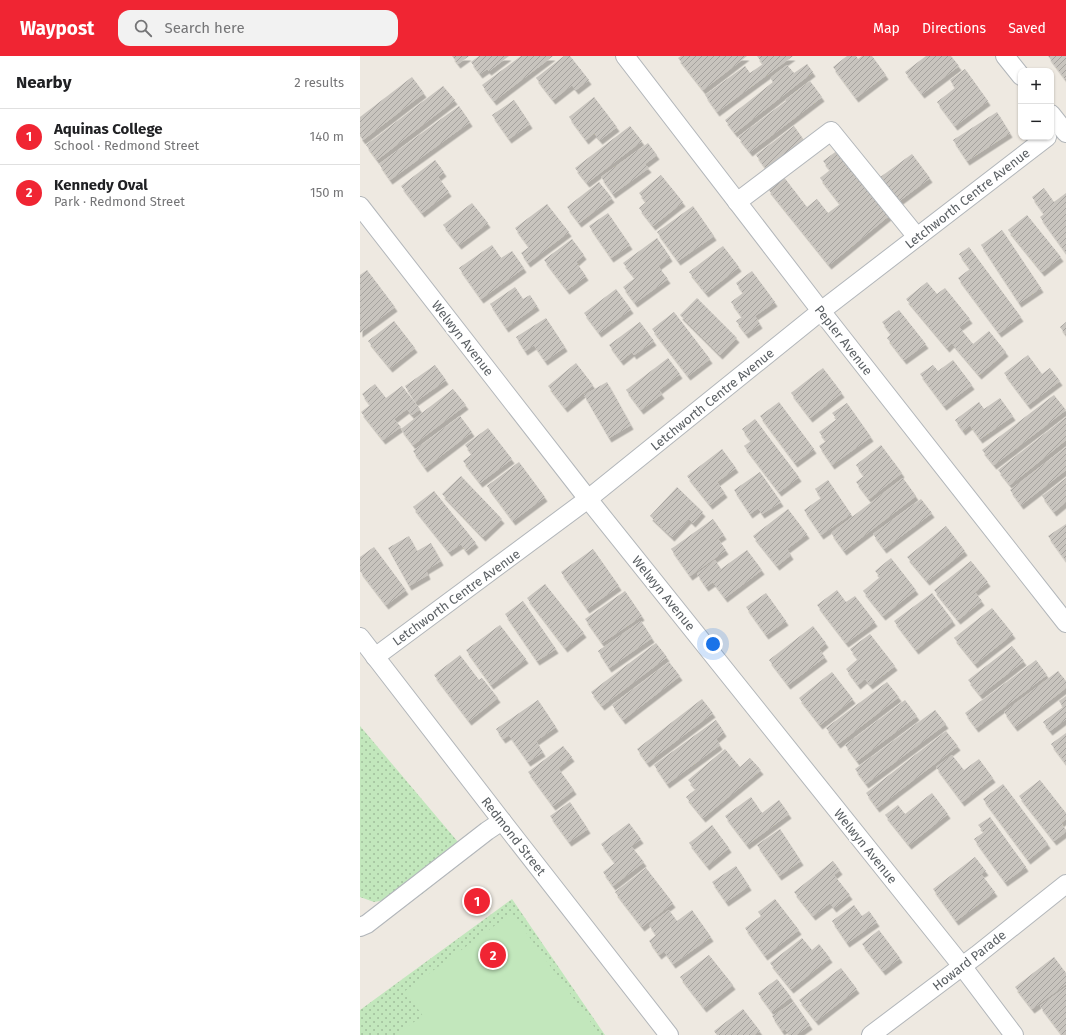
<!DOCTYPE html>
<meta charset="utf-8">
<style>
:root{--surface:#fff;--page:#f2f2f2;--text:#202124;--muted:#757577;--line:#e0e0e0;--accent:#f02533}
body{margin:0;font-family:"Fira Sans",sans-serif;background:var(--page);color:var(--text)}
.controls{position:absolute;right:12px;top:12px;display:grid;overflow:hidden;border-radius:8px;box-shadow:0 1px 3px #0004}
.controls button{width:36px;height:36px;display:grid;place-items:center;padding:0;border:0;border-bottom:1px solid var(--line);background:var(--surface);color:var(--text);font:20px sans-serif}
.you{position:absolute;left:353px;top:588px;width:14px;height:14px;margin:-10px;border:3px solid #fff;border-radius:50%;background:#1a73e8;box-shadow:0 0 0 6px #1a73e833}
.badge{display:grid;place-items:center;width:26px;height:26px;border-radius:50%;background:var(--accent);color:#fff;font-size:13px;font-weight:700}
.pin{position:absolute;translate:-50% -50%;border:2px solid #fff;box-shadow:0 1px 4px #0006}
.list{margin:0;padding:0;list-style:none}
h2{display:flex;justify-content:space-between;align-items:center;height:52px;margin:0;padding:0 16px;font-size:17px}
h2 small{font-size:13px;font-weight:400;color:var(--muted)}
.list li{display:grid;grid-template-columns:26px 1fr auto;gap:12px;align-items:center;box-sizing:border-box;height:56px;padding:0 16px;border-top:1px solid var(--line)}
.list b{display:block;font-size:15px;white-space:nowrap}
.list p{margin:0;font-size:13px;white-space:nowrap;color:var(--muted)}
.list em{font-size:13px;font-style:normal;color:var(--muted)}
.icon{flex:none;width:22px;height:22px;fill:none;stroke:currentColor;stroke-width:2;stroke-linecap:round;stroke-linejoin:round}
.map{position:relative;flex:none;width:706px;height:979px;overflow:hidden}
header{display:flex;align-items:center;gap:24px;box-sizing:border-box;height:56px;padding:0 20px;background:var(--accent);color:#fff}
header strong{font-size:19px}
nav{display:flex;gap:22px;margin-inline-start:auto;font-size:14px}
.search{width:280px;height:36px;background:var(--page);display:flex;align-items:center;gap:10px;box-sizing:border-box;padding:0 14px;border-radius:12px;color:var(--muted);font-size:15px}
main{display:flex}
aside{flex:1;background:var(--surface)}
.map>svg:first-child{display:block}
.grass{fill:url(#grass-dots)}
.garden{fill:#c2e7bc}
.building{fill:url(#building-hatch);filter:url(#shadow)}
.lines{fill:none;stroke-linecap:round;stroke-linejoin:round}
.minor-casing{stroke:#b2b6ba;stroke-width:20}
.minor{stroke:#fff;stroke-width:18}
.labels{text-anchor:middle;stroke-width:4;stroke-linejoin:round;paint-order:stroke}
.street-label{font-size:13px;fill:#5a5f63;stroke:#fff}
</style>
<header>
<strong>Waypost</strong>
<div class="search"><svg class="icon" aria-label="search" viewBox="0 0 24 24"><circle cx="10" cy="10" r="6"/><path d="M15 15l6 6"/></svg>Search here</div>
<nav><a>Map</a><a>Directions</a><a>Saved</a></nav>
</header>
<main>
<aside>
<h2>Nearby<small>2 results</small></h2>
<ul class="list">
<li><span class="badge">1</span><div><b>Aquinas College</b><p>School · Redmond Street</p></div><em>140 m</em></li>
<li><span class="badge">2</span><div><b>Kennedy Oval</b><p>Park · Redmond Street</p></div><em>150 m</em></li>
</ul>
</aside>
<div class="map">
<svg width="706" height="979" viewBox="0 0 706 979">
<defs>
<pattern id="grass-dots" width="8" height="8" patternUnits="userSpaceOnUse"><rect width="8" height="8" fill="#c2e7bc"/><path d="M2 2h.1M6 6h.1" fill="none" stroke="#a1be9c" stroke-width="1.8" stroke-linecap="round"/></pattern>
<pattern id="building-hatch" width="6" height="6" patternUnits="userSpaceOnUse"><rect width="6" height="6" fill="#c8c4be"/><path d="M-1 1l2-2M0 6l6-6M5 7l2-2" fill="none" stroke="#a5a29e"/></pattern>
<filter id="shadow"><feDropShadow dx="2.5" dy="4.5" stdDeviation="0" flood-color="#0004"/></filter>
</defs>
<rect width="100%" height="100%" fill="#eee9e1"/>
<!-- grass -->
<g class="grass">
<path d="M0,670l109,129 -47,39 -48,8 -14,-5z"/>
<path d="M152,843l93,136h-245v-25z"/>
</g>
<!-- garden -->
<path class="garden" d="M152,857l88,122h-201l9,-9 15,-10 -18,-25z"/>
<!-- building -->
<g class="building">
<path d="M92,0h17l-11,8z"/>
<path d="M119,0h30l-20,15 -2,-2 -7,5 -9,-12z"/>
<path d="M161,0h32l-59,45 -12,-16z"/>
<path d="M204,0h6l19,24 -13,10 -4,-5 -19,15 -17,-22z"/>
<path d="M321,0h66l-44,34 -25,-32z"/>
<path d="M397,0h36l-76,56 -12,-17 40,-29 5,7 13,-9z"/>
<path d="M487,0h9l2,3 4,-3h10l14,19 -30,23 -23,-31z"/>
<path d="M566,0h25l8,10 -37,28 -17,-22z"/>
<path d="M688,0h18v23h-1z"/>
<path d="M447,8l6,8 -78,61 -10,-13 48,-38 -3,-4 17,-13 7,8z"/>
<path d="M605,13l23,32 -33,25 -18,-24 18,-14 -5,-8z"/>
<path d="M52,21l12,16 -61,47 -3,-4v-19z"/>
<path d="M450,25l12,16 -72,55 -12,-15 48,-36 -1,-1z"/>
<path d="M83,30l12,14 -78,60 -11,-15z"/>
<path d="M234,41l23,30 -17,13 -6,-7 -8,7 -17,-23z"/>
<path d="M154,44l16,24 -21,15 -17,-24z"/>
<path d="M99,50l11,16 -80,58 -11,-16z"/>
<path d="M637,56l13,21 -43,28 -14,-21z"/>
<path d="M270,70l12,15 -55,42 -12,-15z"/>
<path d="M434,70l12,17 -38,29 -12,-17z"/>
<path d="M288,87l9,12 -12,9 4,4 -36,26 -12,-17z"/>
<path d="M478,94l52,65 -61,50 -61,-76 15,-13 24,31 10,-8 11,14 12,-9 -20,-26 10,-8 -7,-9z"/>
<path d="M552,98l18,24 -32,24 -19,-24z"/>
<path d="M75,104l9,12 -6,5 11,15 -27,21 -21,-27z"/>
<path d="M301,119l22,27 -30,24 -14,-18 7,-6 -7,-9z"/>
<path d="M239,126l13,16 -33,25 -12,-16z"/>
<path d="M684,132l10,14 12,-9v60l-26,-36 4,-3 -12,-17z"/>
<path d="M112,147l16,20 -29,22 -16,-20z"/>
<path d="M187,148l22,28 -41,31 -7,-10 8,-6 -14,-19z"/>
<path d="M333,150l21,30 -36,25 -21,-29z"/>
<path d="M248,157l22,32 -19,13 -22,-32z"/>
<path d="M667,159l34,42 -19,15 -34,-42z"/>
<path d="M642,174l39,58 -22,15 -38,-58z"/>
<path d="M297,182l13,19 -12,9 10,13 -33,24 -12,-16 12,-9 -12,-15z"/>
<path d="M212,183l12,16 -8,7 10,14 -19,14 -23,-30z"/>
<path d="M132,189l9,13 11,-7 12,17 -43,31 -22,-31z"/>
<path d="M363,190l16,21 -33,26 -17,-21z"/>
<path d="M609,191l52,70 -22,16 -41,-55 12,-9 -11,-15z"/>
<path d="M7,214l28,37 -35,26v-58z"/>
<path d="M392,215l23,31 -20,14 5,8 -14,10 -10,-13 6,-4 -11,-15 12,-9 -7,-10z"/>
<path d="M567,226l10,12 8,-6 25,31 -11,8 14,17 16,-13 17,21 -27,23 -27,-32 -5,5 -41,-49z"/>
<path d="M155,231l8,12 7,-4 7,11 -31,22 -16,-24z"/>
<path d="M256,233l15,20 -32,24 -15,-20z"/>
<path d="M337,242l40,40 -17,17 -40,-40z"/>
<path d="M539,254l27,34 -22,16 -17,-22 4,-4 -9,-12z"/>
<path d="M314,256l36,47 -22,17 -36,-47z"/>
<path d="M186,262l19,29 -20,14 -11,-16 -9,6 -9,-14z"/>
<path d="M34,265l21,27 -25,20 -22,-27z"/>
<path d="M280,266l14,19 -20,14 -2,-3 -11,9 -12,-16z"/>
<path d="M706,266v13l-6,-8z"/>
<path d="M668,299l14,19 8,-6 10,13 -32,24 -24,-32z"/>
<path d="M308,302l12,16 -21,16 3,4 -21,16 -15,-20z"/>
<path d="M593,304l19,25 -28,21 -24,-32 13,-9 5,6z"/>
<path d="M216,307l17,22 -28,23 -17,-22z"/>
<path d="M75,309l11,15 -31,22 -10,-16z"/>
<path d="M463,312l19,25 -32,25 -19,-25z"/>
<path d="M247,326l24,43 -22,13 -25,-43z"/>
<path d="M15,328l11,14 16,-12 18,23 -8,6 -5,-6 -13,10 7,8 -18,13 -22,-28 9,-7 -8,-11z"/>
<path d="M93,333l13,16 -53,40 -12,-16z"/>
<path d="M694,339l12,15 -72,55 -12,-15z"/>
<path d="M640,342l13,18 -33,23 -10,-14 -7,6 -8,-11 24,-18 5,7z"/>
<path d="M419,346l35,47 -19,14 -35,-47z"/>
<path d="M487,347l24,34 -39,28 -13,-19 7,-5 -7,-9 18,-13 -5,-6z"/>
<path d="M100,360l12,16 -47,36 -12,-17z"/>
<path d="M706,361v23l-56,45 -12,-15z"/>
<path d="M395,363l44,58 -20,15 -35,-46 7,-5 -9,-12z"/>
<path d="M128,372l24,31 -32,24 -17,-22 9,-7 -7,-9z"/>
<path d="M521,389l21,28 -33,26 -13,-17 8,-6 -8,-11z"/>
<path d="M706,391v23l-45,35 -11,-15z"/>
<path d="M362,393l14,19 -19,14 8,11 -15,12 -23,-29z"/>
<path d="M159,406l26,35 -32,24 -26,-35z"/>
<path d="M400,416l21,30 -19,12 -4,-6 -8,6 -16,-24z"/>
<path d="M101,420l41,43 -19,18 -41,-43z"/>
<path d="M543,422l13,18 -72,55 -13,-18z"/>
<path d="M706,422v24l-12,10 -12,-16z"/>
<path d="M468,424l23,34 -30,21 -17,-25 17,-12 -6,-9z"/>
<path d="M317,431l26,25 -10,11 -4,-4 -17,18 -22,-21z"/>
<path d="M74,435l42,52 -10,8 -5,-7 -12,8 -36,-45z"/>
<path d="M561,443l11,14 -48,36 -11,-15z"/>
<path d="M428,453l19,25 -20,15 4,6 -14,11 -24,-30z"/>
<path d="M353,463l11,16 -6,4 8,11 -36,26 -19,-27z"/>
<path d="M706,468v37l-18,-25z"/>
<path d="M586,470l19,25 -38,30 -20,-24z"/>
<path d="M49,480l8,15 14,-8 10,18 -15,9 2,5 -19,11 -21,-38z"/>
<path d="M14,491l32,43 -20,15 -26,-34v-14z"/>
<path d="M233,493l26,37 -32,23 -26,-37z"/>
<path d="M387,494l15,20 -37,28 -12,-16 -7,5 -9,-13 18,-14 6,9z"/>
<path d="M531,502l25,32 -33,26 -20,-25 17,-14 -5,-6z"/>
<path d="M611,505l17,21 -13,10 7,9 -24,19 -24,-30z"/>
<path d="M185,528l39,49 -19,15 -38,-50z"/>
<path d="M477,534l9,12 9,-6 20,26 -29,21 -29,-38z"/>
<path d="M265,535l17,25 -40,27 -17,-24z"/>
<path d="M406,537l20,28 -20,14 -20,-28z"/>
<path d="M572,537l21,28 -37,29 -22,-29z"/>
<path d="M163,545l33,48 -19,12 -32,-47z"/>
<path d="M632,552l21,26 -38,30 -21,-26z"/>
<path d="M281,565l11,17 -43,30 -11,-17z"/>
<path d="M140,569l26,34 -35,26 -25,-35z"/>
<path d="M453,570l13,17 -7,6 6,8 -37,28 -19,-25z"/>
<path d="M510,578l25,32 -25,19 -5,-6 -7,6 -12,-16 12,-10 -8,-10z"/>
<path d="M296,587l11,14 -65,49 -11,-14z"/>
<path d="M652,590l12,15 -44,34 -12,-15z"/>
<path d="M100,599l19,25 3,-2 16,20 -29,23 -35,-46z"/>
<path d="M676,604l11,15 -71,53 -11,-15z"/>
<path d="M309,606l11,14 -57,44 -11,-15z"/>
<path d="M698,615l8,10v7l-51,39 -11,-15z"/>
<path d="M472,616l21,27 -33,26 -21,-27z"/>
<path d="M527,626l12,15 -61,47 -12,-16z"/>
<path d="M706,640v23l-16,12 -7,-9 20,-15 -4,-6z"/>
<path d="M342,643l11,14 -66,50 -10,-14z"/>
<path d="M178,644l18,27 -20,14 7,11 -15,10 -19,-27 -6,4 -7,-10z"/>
<path d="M545,644l12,16 -60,45 -12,-16z"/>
<path d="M575,654l11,14 -80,60 -11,-15z"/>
<path d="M356,664l8,12 -8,7 4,6 -53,39 -13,-19z"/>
<path d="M586,675l12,15 -81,62 -11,-15z"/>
<path d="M706,677v31l-15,-20z"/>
<path d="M203,690l9,11 -14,11 16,22 -21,16 -25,-34z"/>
<path d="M365,693l15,18 10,-9 11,12 -58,48 -17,-21 10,-8 -8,-9z"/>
<path d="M592,699l12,15 15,-11 14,19 -31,24 -26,-35z"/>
<path d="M680,724l26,33v6l-5,4 5,7v2l-12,9 -35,-45z"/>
<path d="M643,728l45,60 -20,16 -45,-61z"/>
<path d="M572,737l16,21 -39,31 -24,-30 13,-10 7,9z"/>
<path d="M391,741l11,16 17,-13 10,14 -42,31 -22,-29z"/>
<path d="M210,746l18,27 -19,13 -19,-26z"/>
<path d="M630,761l36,50 -21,15 -31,-43 10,-7 -6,-7z"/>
<path d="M269,767l12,16 -10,7 13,16 -31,24 -10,-14 12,-9 -14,-19z"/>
<path d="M352,769l17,23 -22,18 -18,-23z"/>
<path d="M420,773l21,32 -22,15 -22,-31z"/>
<path d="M615,801l11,14 -5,3 14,18 -39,29 -23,-32z"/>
<path d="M473,805l7,9 -6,5 16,20 -16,13 -4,-5 -17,13 -19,-24z"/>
<path d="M376,810l13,20 -23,16 -14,-20z"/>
<path d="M286,812l27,35 -31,24 -27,-35z"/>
<path d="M415,843l24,31 -34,26 -20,-28 16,-12 -3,-4z"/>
<path d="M494,849l8,11 7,-5 8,11 -30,21 -15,-22z"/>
<path d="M309,854l8,11 15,-11 19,27 -38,27 -9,-13 -5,4 -10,-14 7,-6 -7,-10z"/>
<path d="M519,874l21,28 -17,13 -21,-27z"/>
<path d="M442,882l10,12 7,-6 11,14 -39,31 -21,-26z"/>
<path d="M349,899l24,30 -29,23 -24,-31z"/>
<path d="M694,901l12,16v11l-34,25 -17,-22z"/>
<path d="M481,912l16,21 -41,32 -17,-21z"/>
<path d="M417,923l14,18 -19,15 -14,-19z"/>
<path d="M706,931v48h-4l-22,-29z"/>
<path d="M434,946l16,23 -14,10h-7l-4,-6 -3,2 -10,-15z"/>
<path d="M383,953l17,22 -6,4h-37l-3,-4z"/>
</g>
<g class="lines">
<defs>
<g id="minor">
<path d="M265,0l196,255 245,312"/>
<path d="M645,0l16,20"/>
<path d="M691,58l15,19"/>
<path d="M377,146l94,-71 86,106"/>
<path d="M0,150l228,293 374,467 52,69"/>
<path d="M0,581l142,184 167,214"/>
<path d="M15,601l213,-158 233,-188 226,-174"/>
<path d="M0,871l7,-3 120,-93 15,-10"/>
<path d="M511,979l106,-80 89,-71"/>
</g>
</defs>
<!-- minor casing -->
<use href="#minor" class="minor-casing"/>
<!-- minor -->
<use href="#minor" class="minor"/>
</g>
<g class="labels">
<!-- street labels -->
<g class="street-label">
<text transform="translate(607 142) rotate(-38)" y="5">Letchworth Centre Avenue</text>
<text transform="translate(103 282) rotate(52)" y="5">Welwyn Avenue</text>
<text transform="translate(484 284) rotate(52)" y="5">Pepler Avenue</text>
<text transform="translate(352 343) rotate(-39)" y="5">Letchworth Centre Avenue</text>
<text transform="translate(304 537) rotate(51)" y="5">Welwyn Avenue</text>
<text transform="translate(96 541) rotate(-36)" y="5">Letchworth Centre Avenue</text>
<text transform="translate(154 780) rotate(52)" y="5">Redmond Street</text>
<text transform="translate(506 790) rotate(51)" y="5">Welwyn Avenue</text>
<text transform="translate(609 904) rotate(-38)" y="5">Howard Parade</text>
</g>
</g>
</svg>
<div class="controls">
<button>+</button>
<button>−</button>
</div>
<div class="you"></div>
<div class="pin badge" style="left:117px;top:845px">1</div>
<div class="pin badge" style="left:133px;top:899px">2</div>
</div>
</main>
